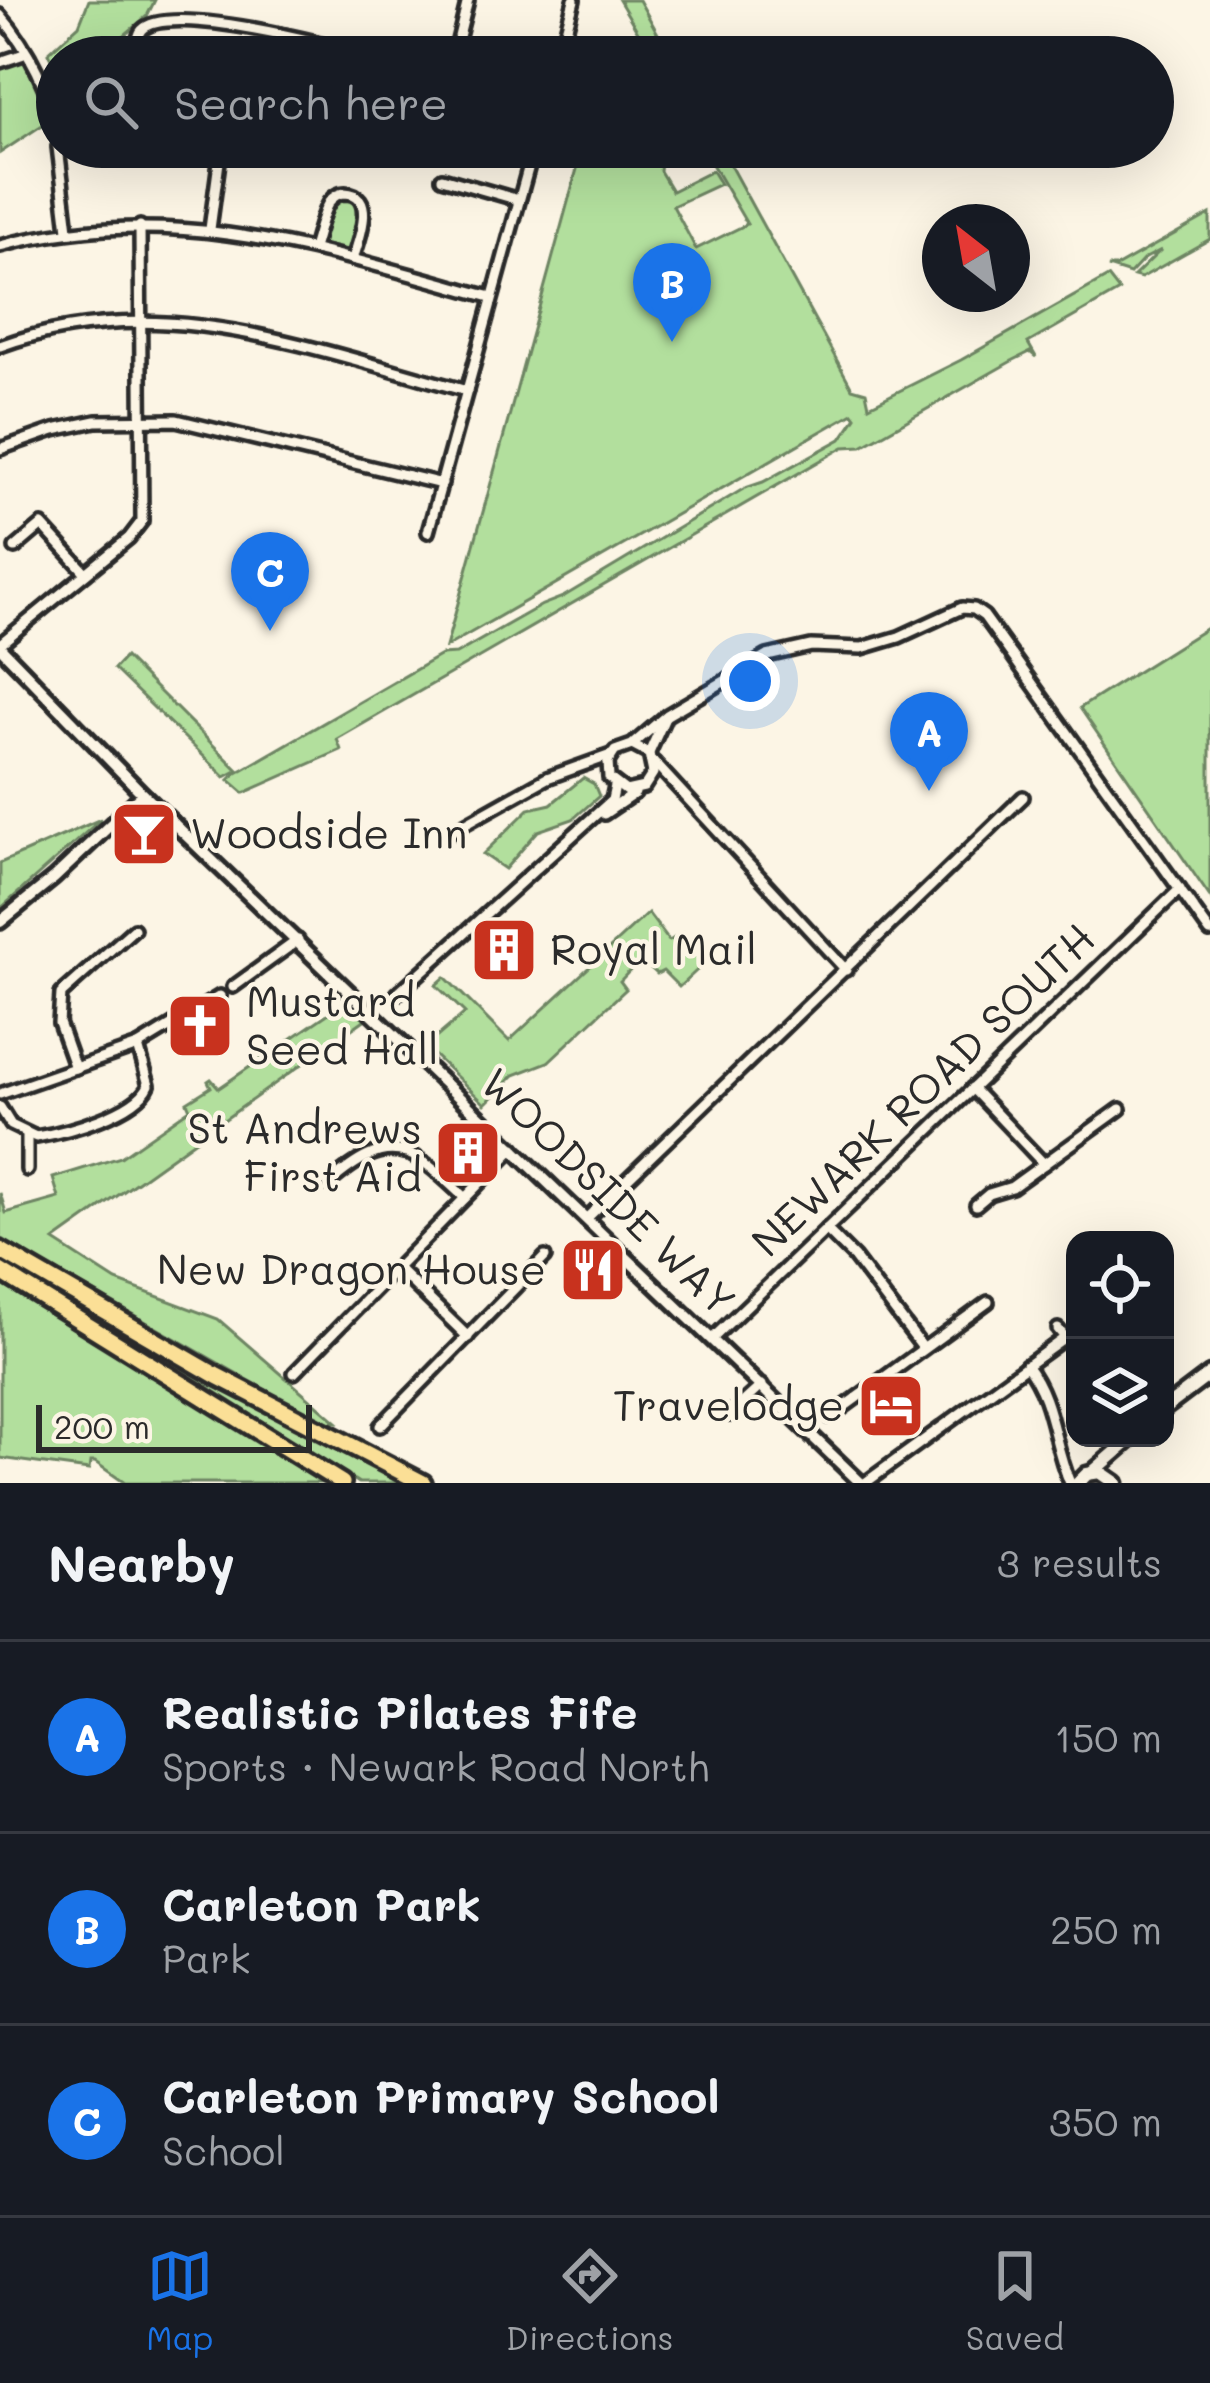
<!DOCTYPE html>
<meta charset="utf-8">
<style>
:root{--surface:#171b24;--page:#20242c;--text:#f1f3f6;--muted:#9ea1a6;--line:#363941;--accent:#1a73e8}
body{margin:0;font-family:Mali,sans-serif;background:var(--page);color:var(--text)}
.controls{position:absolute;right:36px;bottom:36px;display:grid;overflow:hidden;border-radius:24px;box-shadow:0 12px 48px #0002}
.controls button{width:108px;height:108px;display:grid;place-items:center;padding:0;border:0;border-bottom:3px solid var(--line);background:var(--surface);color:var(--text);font:60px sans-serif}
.compass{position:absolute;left:922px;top:204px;width:108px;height:108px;border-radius:50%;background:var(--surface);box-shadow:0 12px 48px #0002;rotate:329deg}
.scale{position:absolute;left:36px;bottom:30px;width:276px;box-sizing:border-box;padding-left:12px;border:6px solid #2b2b2b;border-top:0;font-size:33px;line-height:42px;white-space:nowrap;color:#2b2b2b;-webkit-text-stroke:9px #fcf5e5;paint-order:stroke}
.you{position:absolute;left:750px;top:681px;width:42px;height:42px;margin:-30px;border:9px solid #fff;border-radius:50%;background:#1a73e8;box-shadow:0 0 0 18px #1a73e833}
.badge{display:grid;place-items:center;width:78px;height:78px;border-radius:50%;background:var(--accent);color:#fff;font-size:39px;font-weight:700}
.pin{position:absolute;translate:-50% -99px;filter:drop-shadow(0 3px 6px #0008)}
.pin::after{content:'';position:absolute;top:63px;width:42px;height:36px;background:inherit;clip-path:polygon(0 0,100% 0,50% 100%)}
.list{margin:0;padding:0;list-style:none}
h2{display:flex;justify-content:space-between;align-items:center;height:156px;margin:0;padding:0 48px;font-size:51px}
h2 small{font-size:39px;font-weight:400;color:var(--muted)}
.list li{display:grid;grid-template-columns:78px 1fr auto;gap:36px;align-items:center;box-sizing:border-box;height:192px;padding:0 48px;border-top:3px solid var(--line)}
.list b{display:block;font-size:45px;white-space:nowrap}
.list p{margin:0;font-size:39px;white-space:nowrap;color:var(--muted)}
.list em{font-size:39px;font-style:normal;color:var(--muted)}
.icon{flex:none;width:66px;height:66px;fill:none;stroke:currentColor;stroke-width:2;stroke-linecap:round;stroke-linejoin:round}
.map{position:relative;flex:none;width:1210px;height:1483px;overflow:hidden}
.search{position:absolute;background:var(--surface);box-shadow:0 12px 48px #0002;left:36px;right:36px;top:36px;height:132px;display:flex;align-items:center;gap:30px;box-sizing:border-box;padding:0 42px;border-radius:66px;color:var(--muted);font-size:45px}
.sheet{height:732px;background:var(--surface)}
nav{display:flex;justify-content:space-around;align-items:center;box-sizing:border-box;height:168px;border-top:3px solid var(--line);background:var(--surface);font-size:33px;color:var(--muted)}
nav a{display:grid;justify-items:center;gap:6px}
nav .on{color:var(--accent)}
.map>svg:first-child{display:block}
.green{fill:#b2df9d;stroke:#6e8564;stroke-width:3}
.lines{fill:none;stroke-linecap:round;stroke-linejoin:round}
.minor-casing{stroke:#2b2b2b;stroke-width:18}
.tertiary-casing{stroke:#2b2b2b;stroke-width:20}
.secondary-casing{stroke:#2b2b2b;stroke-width:21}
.trunk-casing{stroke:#2b2b2b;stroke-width:24}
.minor{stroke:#fcf5e5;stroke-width:9}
.tertiary{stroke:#fcf5e5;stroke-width:10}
.secondary{stroke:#fcf5e5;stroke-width:12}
.trunk{stroke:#fbdf96;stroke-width:15}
.labels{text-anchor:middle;stroke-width:9;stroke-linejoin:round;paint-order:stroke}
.poi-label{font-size:42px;fill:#2b2b2b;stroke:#fcf5e5;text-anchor:start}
.street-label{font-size:42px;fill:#2b2b2b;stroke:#fcf5e5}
</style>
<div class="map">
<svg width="1210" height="1483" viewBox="0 0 1210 1483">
<rect width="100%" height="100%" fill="#fcf5e5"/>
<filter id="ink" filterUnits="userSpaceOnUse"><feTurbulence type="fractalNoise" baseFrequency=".00833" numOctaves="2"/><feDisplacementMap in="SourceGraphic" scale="24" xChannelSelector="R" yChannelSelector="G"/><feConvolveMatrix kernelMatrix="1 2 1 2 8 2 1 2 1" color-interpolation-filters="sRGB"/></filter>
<g filter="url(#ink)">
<!-- green -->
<g class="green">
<path d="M89,0h66l-8,16 -48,41h-42v15l-9,-19 31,-28z"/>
<path d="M619,0h20l32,57h-18z"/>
<path d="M27,53l26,65 -53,35v-91z"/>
<path d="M583,147h75l17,9 -14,7 -1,8 12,20 40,-20 8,13 -47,22 23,43 51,-25 -45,-77h18l132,241 14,4 3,14 92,-46 147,-83 11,14 -91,52 8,14 -6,-5 -20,10 -148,84 -18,1 -507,292 4,11 -97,43 -15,-13 6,-6 206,-119 15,-1 86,-49 21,-8 182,-109 18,-6 78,-43 15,-22 -3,-4 -407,234z"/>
<path d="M341,199l13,2 7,12 -9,39 -33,-9 11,-32z"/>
<path d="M1210,214v25l-69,39 -7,-2 27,-26 -17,9 -14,15 -22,-7h8z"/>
<path d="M1210,626v271l-130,-189z"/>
<path d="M125,657l113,113 -13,7 -111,-108z"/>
<path d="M583,778l11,6 5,12 -26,23 -35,12 -33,38 -22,-15 46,-45 22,-5z"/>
<path d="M101,819l-101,90v-46z"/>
<path d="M648,913l21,28 14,-8 26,26 -30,28 -16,-16 -6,3 -16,-15 -21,22 6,8 -78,73 -34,13 -29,29 -54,-52v-10l34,-29 -29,-28 9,-8 64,64z"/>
<path d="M348,1000l19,18 -313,223 62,40 102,38 119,103 -13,1 -324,-184v-46l6,20 53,-15 -6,-20 68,-21 69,-48 -3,-7 24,-15 -3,-6 3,-2 8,9z"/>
<path d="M0,1277l327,206h-202l-30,-21h-5l-1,8 -89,-12z"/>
<path d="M131,1338l283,145h-55z"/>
</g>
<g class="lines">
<defs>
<g id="minor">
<path d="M0,15c28,32 52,78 57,121"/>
<path d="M138,57c0,-9 -2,-20 4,-27 26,-29 196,17 233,27"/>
<path d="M454,57l14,-57"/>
<path d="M559,57l15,-57"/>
<path d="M0,62l27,-9"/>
<path d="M58,147l10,83"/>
<path d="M442,178l77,22"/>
<path d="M210,229l11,-82"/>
<path d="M0,246c174,-46 324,5 491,51"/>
<path d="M313,248c5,-14 8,-33 16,-46 4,-5 9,-9 16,-9 33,1 13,49 8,66"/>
<path d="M0,346c161,-58 311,3 467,45"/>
<path d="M0,449l54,-19 42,-9 80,-1 266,64"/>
<path d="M428,532l106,-385"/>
<path d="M15,548l27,-23 44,48"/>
<path d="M0,644l129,-106 13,-17 -2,-295"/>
<path d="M632,745l17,9 4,19 -9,14 -18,4 -17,-13 -1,-16 7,-11 17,-6 35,-30 100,-59 44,-10 51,2 37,-11 63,-29 12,1 10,7 226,316"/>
<path d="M649,753l15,-33"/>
<path d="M654,762l192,208"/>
<path d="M604,814l31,-21"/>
<path d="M445,835l102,-57 64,-23"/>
<path d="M233,987l65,-47"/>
<path d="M397,994l215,-194 3,-14"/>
<path d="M75,1068l-16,-45 2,-29 73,-65"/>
<path d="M972,1088l72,76"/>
<path d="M0,1094l138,-48 82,-50"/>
<path d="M0,1107l11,18 25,12c30,-5 101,-24 113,-52l-11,-39"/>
<path d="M27,1136v34"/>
<path d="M328,1184c63,-54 81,-39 137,14"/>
<path d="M976,1205l13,-11 23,-7 108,-78"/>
<path d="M588,1217l435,-420"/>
<path d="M826,1229l28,28 69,91"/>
<path d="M397,1268l71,69"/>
<path d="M1058,1329l17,20"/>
<path d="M712,1339l468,-450"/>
<path d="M1026,1365c28,36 26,76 44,118"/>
<path d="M294,1373l220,-225"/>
<path d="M729,1415l33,-30"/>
<path d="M830,1417l158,-115"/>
<path d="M380,1426l165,-169"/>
<path d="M865,1483l201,-146"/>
</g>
<g id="tertiary">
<path d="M0,647l143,147 718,689"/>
<path d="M0,922l54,-44 89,-84"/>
</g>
<g id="secondary">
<path d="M1165,1408l45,-34"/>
<path d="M1093,1472l39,-34"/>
<path d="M1078,1483l9,-9 13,-2 16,11"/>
</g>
<g id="trunk">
<path d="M0,1250l217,126 206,107"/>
<path d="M0,1271l342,212"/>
</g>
</defs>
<!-- minor casing -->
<use href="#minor" class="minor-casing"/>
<!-- tertiary casing -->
<use href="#tertiary" class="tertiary-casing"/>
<!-- secondary casing -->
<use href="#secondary" class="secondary-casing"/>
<!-- trunk casing -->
<use href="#trunk" class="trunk-casing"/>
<!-- minor -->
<use href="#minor" class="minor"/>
<!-- tertiary -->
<use href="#tertiary" class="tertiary"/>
<!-- secondary -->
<use href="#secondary" class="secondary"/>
<!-- trunk -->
<use href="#trunk" class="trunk"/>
</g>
</g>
<!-- icons -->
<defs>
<symbol id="bar-square" viewBox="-11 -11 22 22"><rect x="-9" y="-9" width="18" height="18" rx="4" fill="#c8321e" stroke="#fcf5e5"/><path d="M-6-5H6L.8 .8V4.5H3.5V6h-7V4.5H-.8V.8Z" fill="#fff"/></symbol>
<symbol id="building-square" viewBox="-11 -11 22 22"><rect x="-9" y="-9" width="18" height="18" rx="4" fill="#c8321e" stroke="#fcf5e5"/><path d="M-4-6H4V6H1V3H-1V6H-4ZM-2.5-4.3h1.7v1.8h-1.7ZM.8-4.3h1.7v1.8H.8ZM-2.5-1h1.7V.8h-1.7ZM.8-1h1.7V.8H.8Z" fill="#fff"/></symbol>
<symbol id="church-square" viewBox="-11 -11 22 22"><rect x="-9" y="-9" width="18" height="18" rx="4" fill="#c8321e" stroke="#fcf5e5"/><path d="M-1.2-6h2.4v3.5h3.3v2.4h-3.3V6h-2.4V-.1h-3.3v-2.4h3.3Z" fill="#fff"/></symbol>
<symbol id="restaurant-square" viewBox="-11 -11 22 22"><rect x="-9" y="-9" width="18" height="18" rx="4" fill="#c8321e" stroke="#fcf5e5"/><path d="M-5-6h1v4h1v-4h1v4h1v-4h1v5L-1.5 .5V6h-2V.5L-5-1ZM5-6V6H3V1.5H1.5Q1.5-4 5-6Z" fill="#fff"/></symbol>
<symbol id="hotel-square" viewBox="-11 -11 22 22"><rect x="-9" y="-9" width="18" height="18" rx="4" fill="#c8321e" stroke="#fcf5e5"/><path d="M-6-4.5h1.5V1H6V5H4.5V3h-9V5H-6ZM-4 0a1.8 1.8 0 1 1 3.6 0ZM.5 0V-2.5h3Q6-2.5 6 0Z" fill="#fff"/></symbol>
</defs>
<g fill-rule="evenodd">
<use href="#bar-square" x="106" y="796" width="76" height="76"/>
<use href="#building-square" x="466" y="912" width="76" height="76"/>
<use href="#church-square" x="162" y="988" width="76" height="76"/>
<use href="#building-square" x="430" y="1115" width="76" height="76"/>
<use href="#restaurant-square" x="555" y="1232" width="76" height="76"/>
<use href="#hotel-square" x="853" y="1368" width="76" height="76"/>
</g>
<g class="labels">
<!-- poi labels -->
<g class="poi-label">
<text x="190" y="849">Woodside Inn</text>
<text x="550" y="965">Royal Mail</text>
<text x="246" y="1017">Mustard<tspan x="246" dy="48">Seed Hall</tspan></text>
<text x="422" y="1144" text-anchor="end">St Andrews<tspan x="422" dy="48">First Aid</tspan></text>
<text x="546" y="1285" text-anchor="end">New Dragon House</text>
<text x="844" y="1421" text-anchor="end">Travelodge</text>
</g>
<!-- street labels -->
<g class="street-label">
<text transform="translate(923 1090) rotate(-44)" y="15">NEWARK ROAD SOUTH</text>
<text transform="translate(608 1192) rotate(44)" y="15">WOODSIDE WAY</text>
</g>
</g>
</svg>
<div class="controls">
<button><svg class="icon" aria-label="locate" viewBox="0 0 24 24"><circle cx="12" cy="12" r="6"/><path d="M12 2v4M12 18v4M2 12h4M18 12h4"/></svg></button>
<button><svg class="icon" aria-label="layers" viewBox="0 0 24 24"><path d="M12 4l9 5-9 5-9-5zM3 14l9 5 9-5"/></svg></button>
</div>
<svg class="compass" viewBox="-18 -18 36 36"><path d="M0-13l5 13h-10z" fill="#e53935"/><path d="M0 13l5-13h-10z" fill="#9ea1a6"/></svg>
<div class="scale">200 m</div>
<div class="you"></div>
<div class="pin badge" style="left:929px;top:791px">A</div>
<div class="pin badge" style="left:672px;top:342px">B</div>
<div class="pin badge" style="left:270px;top:631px">C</div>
<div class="search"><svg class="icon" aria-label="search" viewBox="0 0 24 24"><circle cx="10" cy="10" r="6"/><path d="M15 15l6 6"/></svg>Search here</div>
</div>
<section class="sheet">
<h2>Nearby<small>3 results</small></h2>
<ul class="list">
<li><span class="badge">A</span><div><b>Realistic Pilates Fife</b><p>Sports · Newark Road North</p></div><em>150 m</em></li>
<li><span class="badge">B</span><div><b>Carleton Park</b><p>Park</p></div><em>250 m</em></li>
<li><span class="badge">C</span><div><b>Carleton Primary School</b><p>School</p></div><em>350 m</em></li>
</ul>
</section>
<nav>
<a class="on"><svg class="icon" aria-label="map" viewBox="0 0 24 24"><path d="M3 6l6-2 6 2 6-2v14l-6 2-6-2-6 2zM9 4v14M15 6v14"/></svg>Map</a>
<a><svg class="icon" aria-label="directions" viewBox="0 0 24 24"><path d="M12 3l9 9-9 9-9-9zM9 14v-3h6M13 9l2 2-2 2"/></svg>Directions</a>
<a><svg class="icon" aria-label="saved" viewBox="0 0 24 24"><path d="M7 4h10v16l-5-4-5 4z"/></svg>Saved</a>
</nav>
